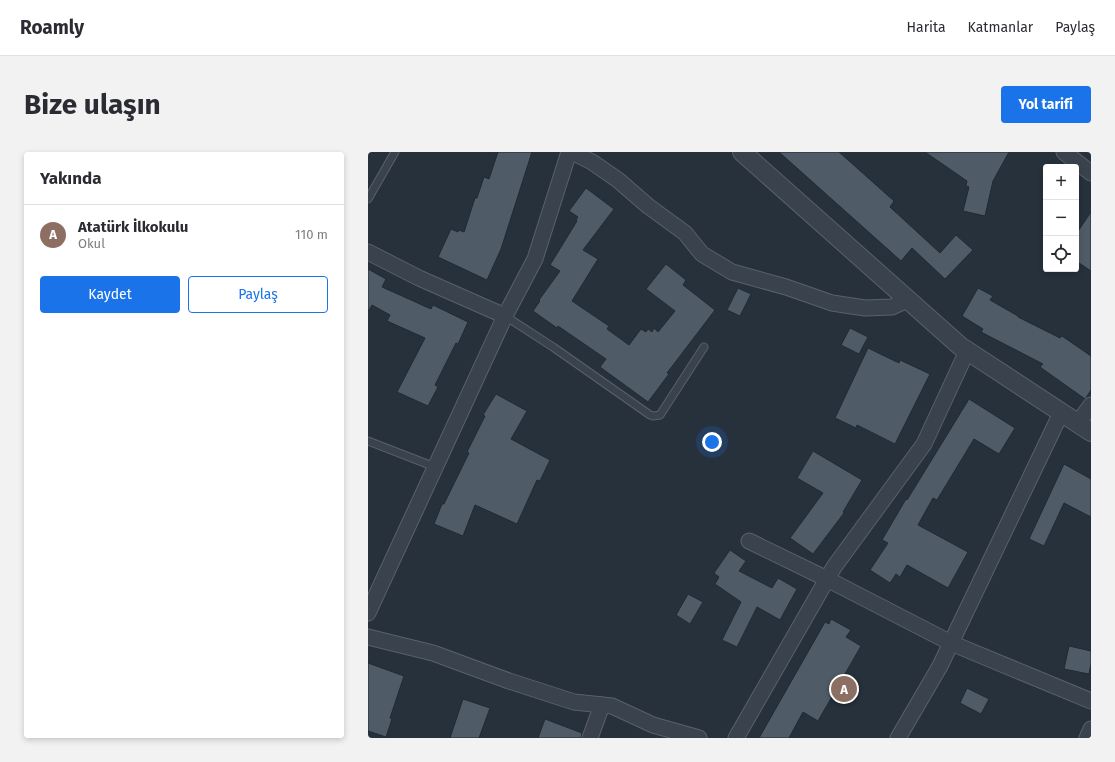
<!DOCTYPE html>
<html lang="tr">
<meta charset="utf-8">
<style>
:root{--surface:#fff;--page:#f2f2f3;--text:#2b2b33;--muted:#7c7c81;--line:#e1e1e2;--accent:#1a73e8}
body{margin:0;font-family:"Fira Sans",sans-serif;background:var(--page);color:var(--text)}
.controls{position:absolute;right:12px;top:12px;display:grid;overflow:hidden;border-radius:4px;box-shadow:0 2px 6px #0003}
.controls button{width:36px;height:36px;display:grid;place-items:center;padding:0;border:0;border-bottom:1px solid var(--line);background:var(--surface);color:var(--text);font:20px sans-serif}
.you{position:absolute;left:344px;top:290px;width:14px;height:14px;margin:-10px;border:3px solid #fff;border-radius:50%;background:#1a73e8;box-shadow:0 0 0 6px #1a73e833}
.badge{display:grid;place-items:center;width:26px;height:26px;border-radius:50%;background:var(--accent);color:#fff;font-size:13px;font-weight:700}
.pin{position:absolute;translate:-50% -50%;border:2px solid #fff;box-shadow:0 1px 4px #0006}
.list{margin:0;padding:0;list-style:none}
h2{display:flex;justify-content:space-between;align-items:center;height:52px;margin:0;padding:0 16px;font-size:17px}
h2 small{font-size:13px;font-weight:400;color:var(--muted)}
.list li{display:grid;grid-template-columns:26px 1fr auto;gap:12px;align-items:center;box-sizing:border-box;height:60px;padding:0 16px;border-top:1px solid var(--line)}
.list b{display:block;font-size:15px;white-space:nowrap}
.list p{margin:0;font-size:13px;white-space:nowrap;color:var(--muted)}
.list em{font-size:13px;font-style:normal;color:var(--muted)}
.actions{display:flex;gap:8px;padding:12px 16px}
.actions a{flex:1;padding:9px 0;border:1px solid var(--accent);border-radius:4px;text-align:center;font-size:14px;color:var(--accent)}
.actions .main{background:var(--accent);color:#fff}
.icon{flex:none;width:22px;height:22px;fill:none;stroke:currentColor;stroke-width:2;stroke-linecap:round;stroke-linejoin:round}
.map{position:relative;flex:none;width:723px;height:586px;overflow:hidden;border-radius:4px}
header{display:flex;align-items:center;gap:24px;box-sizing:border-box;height:56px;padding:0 20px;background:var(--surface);border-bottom:1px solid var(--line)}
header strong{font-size:19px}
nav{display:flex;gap:22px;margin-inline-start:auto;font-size:14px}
.intro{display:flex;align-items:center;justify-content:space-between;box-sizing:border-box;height:96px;padding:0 24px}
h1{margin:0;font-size:28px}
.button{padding:10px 18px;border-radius:4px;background:var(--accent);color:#fff;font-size:14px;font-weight:700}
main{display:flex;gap:24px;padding:0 24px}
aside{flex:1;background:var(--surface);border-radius:4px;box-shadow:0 2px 6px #0003}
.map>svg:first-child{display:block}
.building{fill:#4f5c67;stroke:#212a34}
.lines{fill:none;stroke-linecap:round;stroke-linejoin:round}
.service-casing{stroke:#58616b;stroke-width:9}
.minor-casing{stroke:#58616b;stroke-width:17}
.tertiary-casing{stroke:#58616b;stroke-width:20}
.service{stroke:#3a434d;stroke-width:7}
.minor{stroke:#3a434d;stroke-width:15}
.tertiary{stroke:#3a434d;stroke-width:18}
</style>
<header>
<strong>Roamly</strong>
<nav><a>Harita</a><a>Katmanlar</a><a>Paylaş</a></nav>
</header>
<div class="intro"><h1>Bize ulaşın</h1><a class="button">Yol tarifi</a></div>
<main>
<aside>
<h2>Yakında<small></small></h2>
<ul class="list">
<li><span class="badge" style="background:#8d6e63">A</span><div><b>Atatürk İlkokulu</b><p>Okul</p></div><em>110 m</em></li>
</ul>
<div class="actions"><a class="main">Kaydet</a><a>Paylaş</a></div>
</aside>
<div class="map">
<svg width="723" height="586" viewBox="0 0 723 586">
<rect width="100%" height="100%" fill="#26313c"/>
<!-- building -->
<g class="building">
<path d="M130,0h34l-31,97 -14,31 -49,-23 13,-28 7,3 1,-2 5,2 11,-34h2l7,-21 5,2z"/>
<path d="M411,0h60l55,49 -4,6 50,46 16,-18 17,15 -28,29 -33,-31 -11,13z"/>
<path d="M557,0h84l-16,29 -8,35 -22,-5 6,-24 -3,-1 1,-5z"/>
<path d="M218,36l28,21 -31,41 15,9 -26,42 37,25 -2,3 22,16 12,-16 5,3 2,-3 4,3 2,-4 4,4 17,-21 -29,-22 20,-25 20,16 -3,5 32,25 -48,63 2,1 -21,28 -48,-35 6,-8 -48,-33 -1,2 -24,-17 7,-10 -1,-1 21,-29 -10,-6 27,-44 -1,-1 2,-3 -9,-6z"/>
<path d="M723,60v59l-15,-10v-27z"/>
<path d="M0,117l18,10 -4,8 49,22 2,-4 35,17 -10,22 -2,-1 -21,42 3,2 -10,19 -31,-14 28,-54 -38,-17 3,-6 -18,-10 -4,7z"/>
<path d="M370,136l13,6 -11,22 -13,-6z"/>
<path d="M610,136l15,8 -3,4 28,16v1l42,21 2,-2 29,20v34l-5,8 -1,1 -45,-32 3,-3 -62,-32 2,-3 -21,-13z"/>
<path d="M482,176l18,9 -9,17 -18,-9z"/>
<path d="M500,196l31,15 1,-3 30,14 -35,70 -38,-19 -1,3 -21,-10z"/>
<path d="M128,242l31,17 -16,28 39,21 -10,21 -3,-1 -20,44 -42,-19 -12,31 -29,-12 8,-20h2l25,-51 -2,-1 18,-36 -2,-1z"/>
<path d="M601,247l46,29 -16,26 -25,-15 -37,61 -4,-2 -15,27 50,27 -20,36 -41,-23 -7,12 -4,-3 -6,9 -20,-13 18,-27 -6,-3 24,-41 1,1z"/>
<path d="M445,299l49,29 -19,32 1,1 -31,41 -23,-16 33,-45 -26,-15z"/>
<path d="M696,312l27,15v38l-27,-14 -20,43 -15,-7z"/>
<path d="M362,398l16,11 -7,10 33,17 6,-10 19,11 -17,31 -23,-13 -20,40 -15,-7 19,-38 -26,-18 4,-7 -5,-4z"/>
<path d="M320,442l15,8 -13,22 -14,-9z"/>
<path d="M463,467l20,11 -5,7 15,9 -43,75 -15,-9 -14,26h-30l66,-116 4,2z"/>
<path d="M701,494l22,5v13l-2,10 -25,-5z"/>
<path d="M0,511l36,13 -14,42 2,1 -6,18 -18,-6z"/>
<path d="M599,536l22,11 -8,15 -21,-11z"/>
<path d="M95,547l27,9 -11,30h-29z"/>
<path d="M177,567l37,14 -1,5h-43z"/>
</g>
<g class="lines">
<defs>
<g id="service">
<path d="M0,47l27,-47"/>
<path d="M137,164l48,31 97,68 3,1 7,-1 44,-68"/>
<path d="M0,289l67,26"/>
</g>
<g id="minor">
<path d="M204,0l20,10 26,18 30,26 37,27 17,21 30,18 54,15 46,16 33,5 27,-1 15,-7"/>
<path d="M696,0l27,21"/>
<path d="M0,100l51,26 86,38"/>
<path d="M709,272l14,-19"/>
<path d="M381,389l78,38 124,64 140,58"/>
<path d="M0,461l137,-297 30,-57 34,-107"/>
<path d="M0,485l65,16 76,28 65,21 38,4 41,19 46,13"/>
<path d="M222,586l12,-33"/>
<path d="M368,586l98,-171 90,-123 43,-93"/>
<path d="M530,586l42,-72 121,-253"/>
<path d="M719,586l4,-9"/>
</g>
<path id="tertiary" d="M374,0l218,194 131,86"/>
</defs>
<!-- service casing -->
<use href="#service" class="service-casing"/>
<!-- minor casing -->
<use href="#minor" class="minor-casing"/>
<!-- tertiary casing -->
<use href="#tertiary" class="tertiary-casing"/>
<!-- service -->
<use href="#service" class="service"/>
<!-- minor -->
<use href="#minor" class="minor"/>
<!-- tertiary -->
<use href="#tertiary" class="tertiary"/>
</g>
</svg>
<div class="controls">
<button>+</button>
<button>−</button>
<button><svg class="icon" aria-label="locate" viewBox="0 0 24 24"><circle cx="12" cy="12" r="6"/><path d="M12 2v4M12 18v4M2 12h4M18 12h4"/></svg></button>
</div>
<div class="you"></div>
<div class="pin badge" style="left:476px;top:537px;background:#8d6e63">A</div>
</div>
</main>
